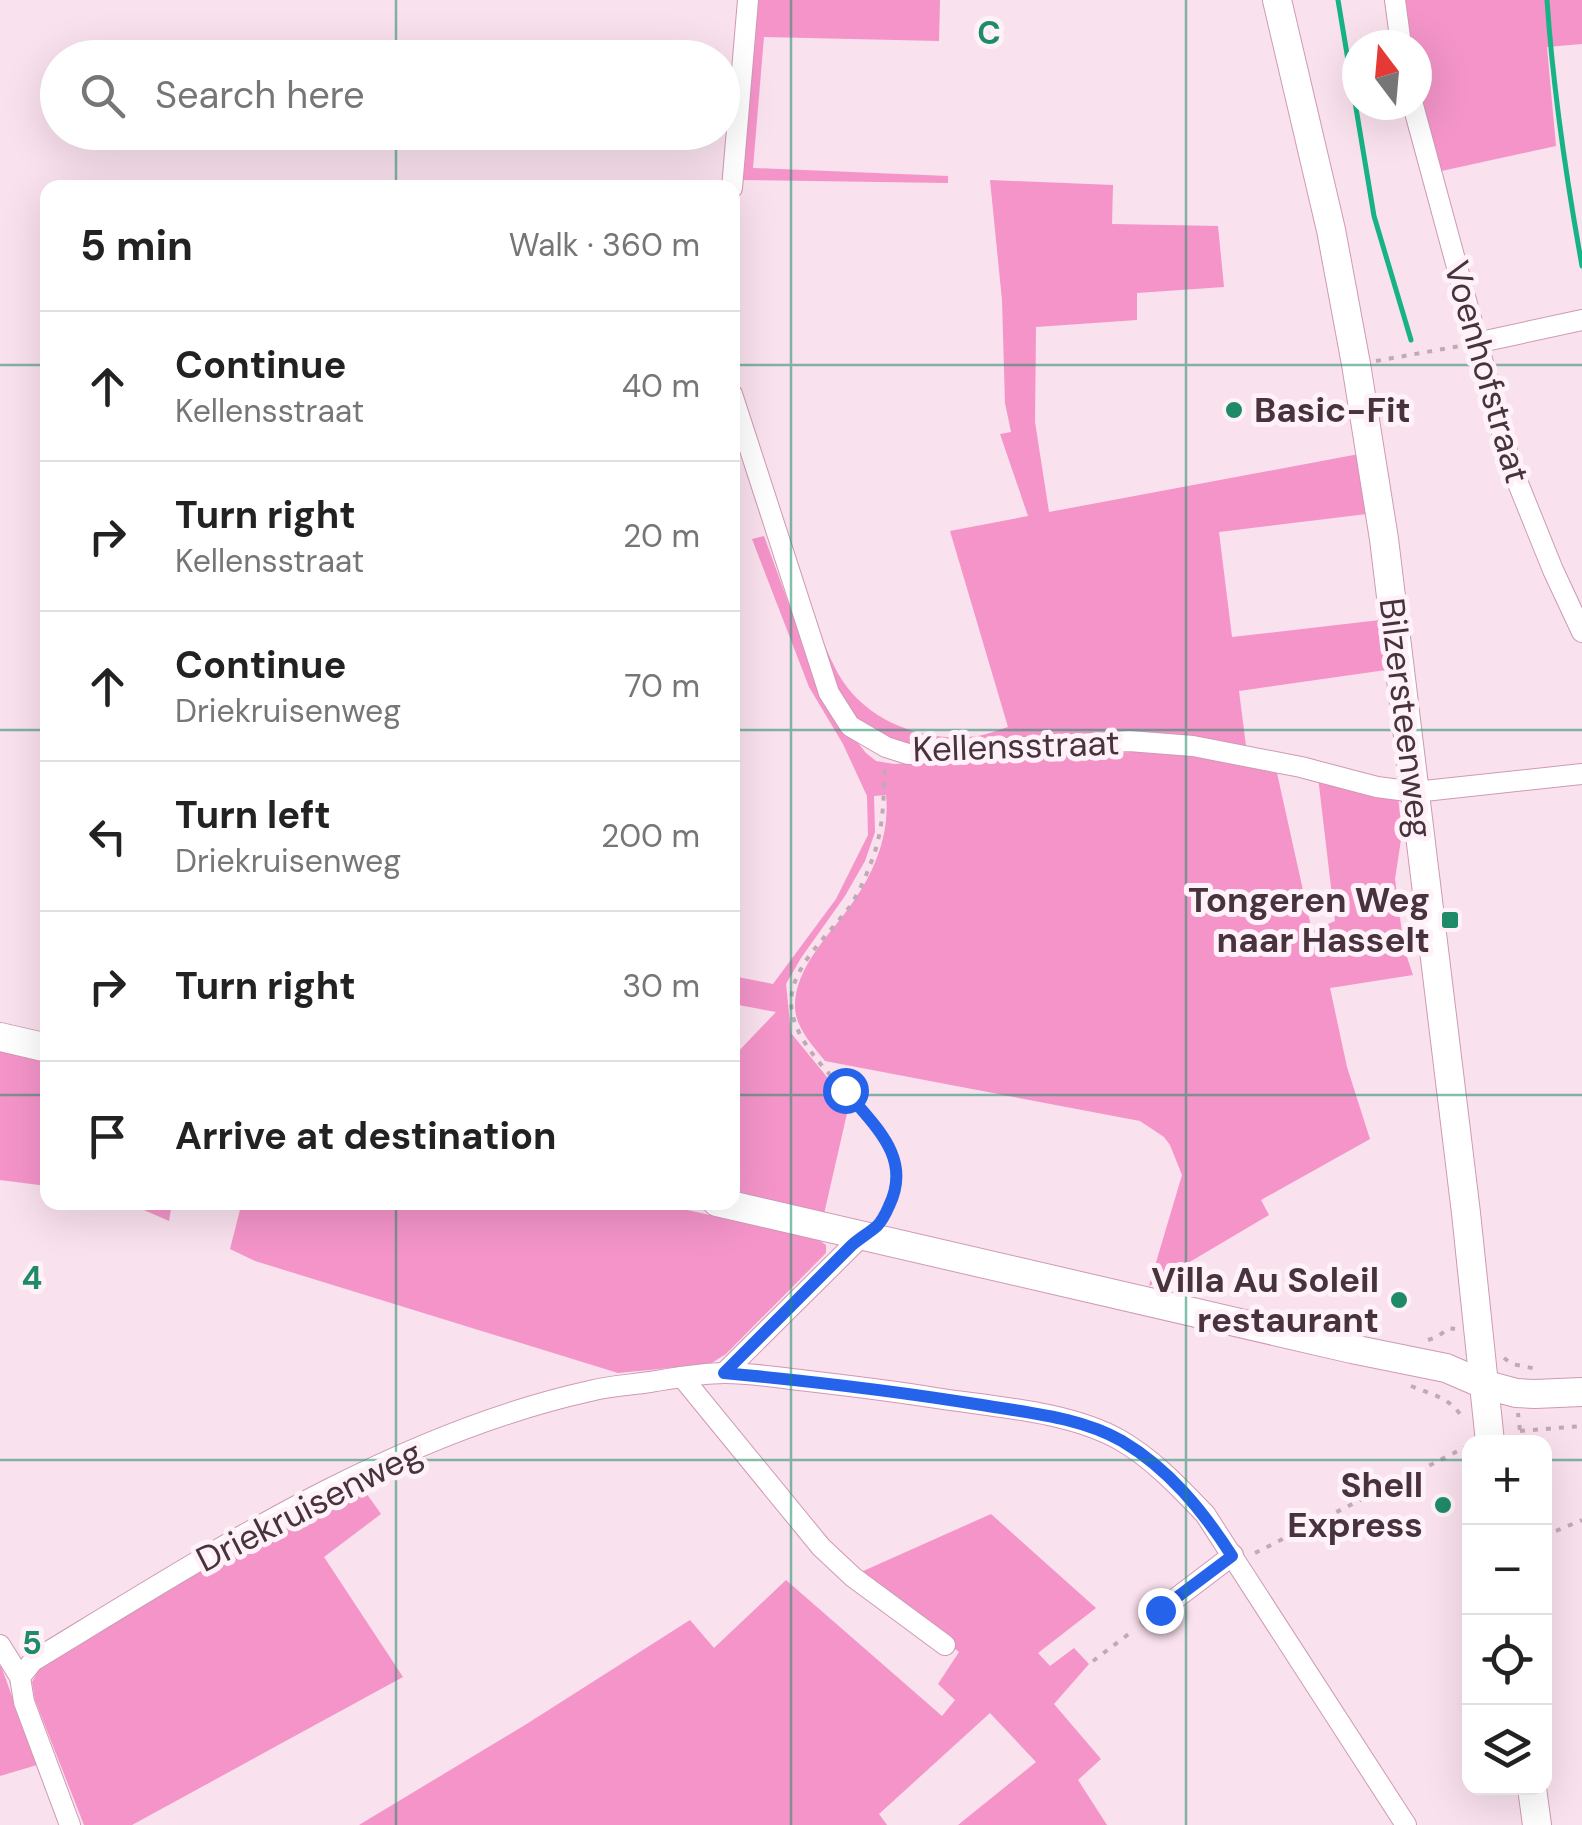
<!DOCTYPE html>
<meta charset="utf-8">
<style>
:root{--surface:#fff;--page:#f6f6f6;--text:#222;--muted:#767676;--line:#e0e0e0}
body{margin:0;font-family:"DM Sans",sans-serif;background:var(--page);color:var(--text)}
.controls{position:absolute;right:30px;bottom:30px;display:grid;overflow:hidden;border-radius:20px;box-shadow:0 10px 40px #0002}
.controls button{width:90px;height:90px;display:grid;place-items:center;padding:0;border:0;border-bottom:2px solid var(--line);background:var(--surface);color:var(--text);font:50px sans-serif}
.compass{position:absolute;left:1342px;top:30px;width:90px;height:90px;border-radius:50%;background:var(--surface);box-shadow:0 10px 40px #0002;rotate:344deg}
.stop{position:absolute;width:30px;height:30px;margin:-22px;border:8px solid #2563eb;border-radius:50%;background:#fff}
.stop.end{background:#2563eb;border-color:#fff;box-shadow:0 2px 10px #0008}
.list{margin:0;padding:0;list-style:none}
h2{display:flex;justify-content:space-between;align-items:center;height:130px;margin:0;padding:0 40px;font-size:42px}
h2 small{font-size:32px;font-weight:400;color:var(--muted)}
.list li{display:grid;grid-template-columns:65px 1fr auto;gap:30px;align-items:center;box-sizing:border-box;height:150px;padding:0 40px;border-top:2px solid var(--line)}
.list b{display:block;font-size:38px;white-space:nowrap}
.list p{margin:0;font-size:32px;white-space:nowrap;color:var(--muted)}
.list em{font-size:32px;font-style:normal;color:var(--muted)}
.icon{flex:none;width:55px;height:55px;fill:none;stroke:currentColor;stroke-width:2;stroke-linecap:round;stroke-linejoin:round}
.map{position:relative;flex:none;width:1582px;height:1825px;overflow:hidden}
.search{position:absolute;background:var(--surface);box-shadow:0 10px 40px #0002;left:40px;top:40px;width:700px;height:110px;display:flex;align-items:center;gap:25px;box-sizing:border-box;padding:0 35px;border-radius:55px;color:var(--muted);font-size:38px}
.panel{position:absolute;background:var(--surface);box-shadow:0 10px 40px #0002;left:40px;top:180px;width:700px;height:1030px;border-radius:20px}
.map>svg:first-child{display:block}
.green{fill:#f494c9}
.lines{fill:none;stroke-linecap:round;stroke-linejoin:round}
.stream{stroke:#17b386;stroke-width:5}
.minor-casing{stroke:#cf99b5;stroke-width:22}
.major-casing{stroke:#cf99b5;stroke-width:30}
.path{stroke:#c1aab6;stroke-width:4;stroke-dasharray:5 8;stroke-linecap:butt}
.minor{stroke:#fff;stroke-width:20}
.major{stroke:#fff;stroke-width:28}
.route{stroke:#2563eb;stroke-width:12}
.grid{fill:none;stroke:#1f8a68;stroke-width:2.5;stroke-opacity:0.55}
.poi-dot{fill:#1f8a68;stroke:#fef2f8;stroke-width:4}
.labels{text-anchor:middle;stroke-width:10;stroke-linejoin:round;paint-order:stroke}
.street-label{font-size:35px;fill:#48323e;stroke:#fef2f8}
.poi-label{font-size:35px;font-weight:bold;fill:#48323e;stroke:#fef2f8;text-anchor:end}
.grid-label{font-size:32px;text-anchor:middle;font-weight:bold;fill:#1f8a68;stroke:#fef2f8;stroke-width:10;stroke-linejoin:round;paint-order:stroke}
</style>
<div class="map">
<svg width="1582" height="1825" viewBox="0 0 1582 1825">
<rect width="100%" height="100%" fill="#f9e1ed"/>
<!-- green -->
<g class="green">
<path d="M754,0h186l-1,41 -175,-4 -11,131 195,8v7l-210,-3z"/>
<path d="M1405,0h177v44l-35,3 9,99 -119,26 -20,-89v-38h-6z"/>
<path d="M990,180l123,5 -1,39 106,2 6,61 -87,6v27l-101,7 -1,95 14,90 310,-58 8,60 -148,18 13,105 148,-17 6,50 -147,21 7,55 -323,5 -56,-21 -26,-25 -28,-88c9,21 17,44 29,63 29,44 85,63 136,56 10,-2 20,-6 30,-9l-58,-196 78,-15 -28,-82 11,-2 -6,-29 -3,-103z"/>
<path d="M764,536l50,137 20,40 32,40 10,8 18,3 278,-14 105,23 35,158 23,-10 -17,-144 80,19 4,37 -7,46 9,69 9,27 -83,13 17,79 23,72 -109,61 8,15 -120,71 33,-111 -12,-30 -6,-8 -24,-16 -315,-60c-12,-15 -29,-33 -30,-53 -1,-41 36,-74 58,-106 22,-31 37,-69 33,-107l-12,1 1,36 -10,29 -20,35 -44,62 -15,26 5,49 36,44 21,32 -24,105 -91,-23v-134l43,-45 -43,-8v-28l40,8 63,-85 32,-64 -1,-39 -24,-52 -34,-57 -57,-148z"/>
<path d="M0,1051l47,11v124l-47,-6z"/>
<path d="M242,1202l415,1 162,37 7,5v8l-100,101 -16,10 -92,9 -363,-112 -25,-12z"/>
<path d="M128,1203h44l-3,18z"/>
<path d="M359,1483l22,31 -57,43 79,120 -271,148h-48l-49,-125 -3,-18 8,-14 270,-162z"/>
<path d="M991,1514l105,94 -58,45 12,13 24,-18 15,16 -35,40 47,55 -23,21 29,45h-149l78,-63 -46,-49 -111,101 8,11h-528l166,-100 165,-105 24,28 72,-68 156,136 13,-16 -17,-16 21,-32 -98,-80z"/>
<path d="M1,1666l36,99 -37,11v-109z"/>
</g>
<g class="lines">
<!-- stream -->
<g class="stream">
<path d="M1338,0l36,216 37,124"/>
<path d="M1547,0c6,89 19,177 35,266"/>
</g>
<defs>
<g id="minor">
<path d="M1395,0l6,45"/>
<path d="M1413,105l98,361 42,104 29,62"/>
<path d="M732,188l16,-188"/>
<path d="M1476,343l106,-23"/>
<path d="M732,394l97,299 21,33 36,21 22,7 221,-13 64,5 108,21 76,20 38,5 167,-18"/>
<path d="M724,1373l138,-137"/>
<path d="M682,1377l139,170 32,30 92,68"/>
<path d="M1150,1618l83,-63"/>
<path d="M0,1645l20,32 4,25 46,123"/>
<path d="M20,1677l13,-16c173,-105 358,-226 557,-270 19,-5 40,-6 60,-9 24,-4 50,-9 75,-9 27,0 56,5 83,8 43,5 85,10 128,17 58,9 132,13 184,42 33,19 59,47 85,74l201,311"/>
</g>
<g id="major">
<path d="M1277,0l54,230 25,134 28,175 82,674 24,229"/>
<path d="M0,1037l48,11"/>
<path d="M717,1202l635,147 94,19 37,16 33,9 19,1 47,-2"/>
<path d="M1532,1788l5,37"/>
</g>
</defs>
<!-- minor casing -->
<use href="#minor" class="minor-casing"/>
<!-- major casing -->
<use href="#major" class="major-casing"/>
<!-- path -->
<g class="path">
<path d="M1376,361l84,-15"/>
<path d="M883,1219c4,-8 11,-18 13,-28 16,-65 -95,-118 -104,-180 -7,-41 36,-74 58,-105 8,-12 15,-27 20,-41 14,-33 13,-63 15,-98"/>
<path d="M1428,1340l9,-3 12,-9 6,1"/>
<path d="M1504,1358l8,6 25,5"/>
<path d="M1411,1386c20,8 43,13 52,34"/>
<path d="M1520,1431l62,-5"/>
<path d="M1512,1440l8,-9 -2,-18"/>
<path d="M1544,1536l38,-16"/>
<path d="M1255,1553l215,-108"/>
<path d="M1093,1661l41,-31"/>
</g>
<!-- minor -->
<use href="#minor" class="minor"/>
<!-- major -->
<use href="#major" class="major"/>
</g>
<g class="lines">
<!-- route -->
<path class="route" d="M845,1090c29,36 68,67 44,116 -3,7 -6,14 -12,20 -8,7 -17,12 -25,19l-128,128c86,8 172,18 258,32 47,8 98,12 140,36 47,28 81,70 110,115l-72,54"/>
</g>
<!-- grid -->
<path class="grid" d="M396,0v58M791,0v1825M1186,0v1825M396,132v56M0,365h48M732,365h850M0,730h48M732,730h850M0,1095h48M732,1095h850M396,1202v623M0,1460h1470M1544,1460h38"/>
<!-- markers -->
<g class="poi-dot">
<circle cx="1234" cy="410" r="10"/>
<rect x="1440" y="910" width="20" height="20" rx="5"/>
<circle cx="1399" cy="1300" r="10"/>
<circle cx="1443" cy="1505" r="10"/>
</g>
<g class="labels">
<!-- street labels -->
<g class="street-label">
<text transform="translate(1487 372) rotate(74)" y="12">Voenhofstraat</text>
<text transform="translate(1406 718) rotate(83)" y="12">Bilzersteenweg</text>
<text transform="translate(1016 746) rotate(-2)" y="12">Kellensstraat</text>
<text transform="translate(309 1506) rotate(-27)" y="12">Driekruisenweg</text>
</g>
<!-- poi labels -->
<g class="poi-label">
<text x="1254" y="422" text-anchor="start">Basic-Fit</text>
<text x="1430" y="912">Tongeren Weg<tspan x="1430" dy="40">naar Hasselt</tspan></text>
<text x="1379" y="1292">Villa Au Soleil<tspan x="1379" dy="40">restaurant</tspan></text>
<text x="1423" y="1497">Shell<tspan x="1423" dy="40">Express</tspan></text>
</g>
</g>
<g class="grid-label">
<text x="989" y="44">C</text>
<text x="32" y="1289">4</text>
<text x="32" y="1654">5</text>
</g>
</svg>
<div class="controls">
<button>+</button>
<button>−</button>
<button><svg class="icon" aria-label="locate" viewBox="0 0 24 24"><circle cx="12" cy="12" r="6"/><path d="M12 2v4M12 18v4M2 12h4M18 12h4"/></svg></button>
<button><svg class="icon" aria-label="layers" viewBox="0 0 24 24"><path d="M12 4l9 5-9 5-9-5zM3 14l9 5 9-5"/></svg></button>
</div>
<svg class="compass" viewBox="-18 -18 36 36"><path d="M0-13l5 13h-10z" fill="#e53935"/><path d="M0 13l5-13h-10z" fill="#767676"/></svg>
<div class="stop" style="left:845px;top:1090px"></div>
<div class="stop end" style="left:1160px;top:1610px"></div>
<div class="search"><svg class="icon" aria-label="search" viewBox="0 0 24 24"><circle cx="10" cy="10" r="6"/><path d="M15 15l6 6"/></svg>Search here</div>
<section class="panel">
<h2>5 min<small>Walk · 360 m</small></h2>
<ul class="list">
<li><svg class="icon" aria-label="ahead" viewBox="0 0 24 24"><path d="M12 20V5M6 11l6-6 6 6"/></svg><div><b>Continue</b><p>Kellensstraat</p></div><em>40 m</em></li>
<li><svg class="icon" aria-label="right" viewBox="0 0 24 24"><path d="M7 20v-9h11M14 6l5 5-5 5"/></svg><div><b>Turn right</b><p>Kellensstraat</p></div><em>20 m</em></li>
<li><svg class="icon" aria-label="ahead" viewBox="0 0 24 24"><path d="M12 20V5M6 11l6-6 6 6"/></svg><div><b>Continue</b><p>Driekruisenweg</p></div><em>70 m</em></li>
<li><svg class="icon" aria-label="left" viewBox="0 0 24 24"><path d="M17 20v-9H6M10 6l-5 5 5 5"/></svg><div><b>Turn left</b><p>Driekruisenweg</p></div><em>200 m</em></li>
<li><svg class="icon" aria-label="right" viewBox="0 0 24 24"><path d="M7 20v-9h11M14 6l5 5-5 5"/></svg><div><b>Turn right</b></div><em>30 m</em></li>
<li><svg class="icon" aria-label="arrive" viewBox="0 0 24 24"><path d="M6 21V4h12l-3 4 3 4H6"/></svg><div><b>Arrive at destination</b></div></li>
</ul>
</section>
</div>
